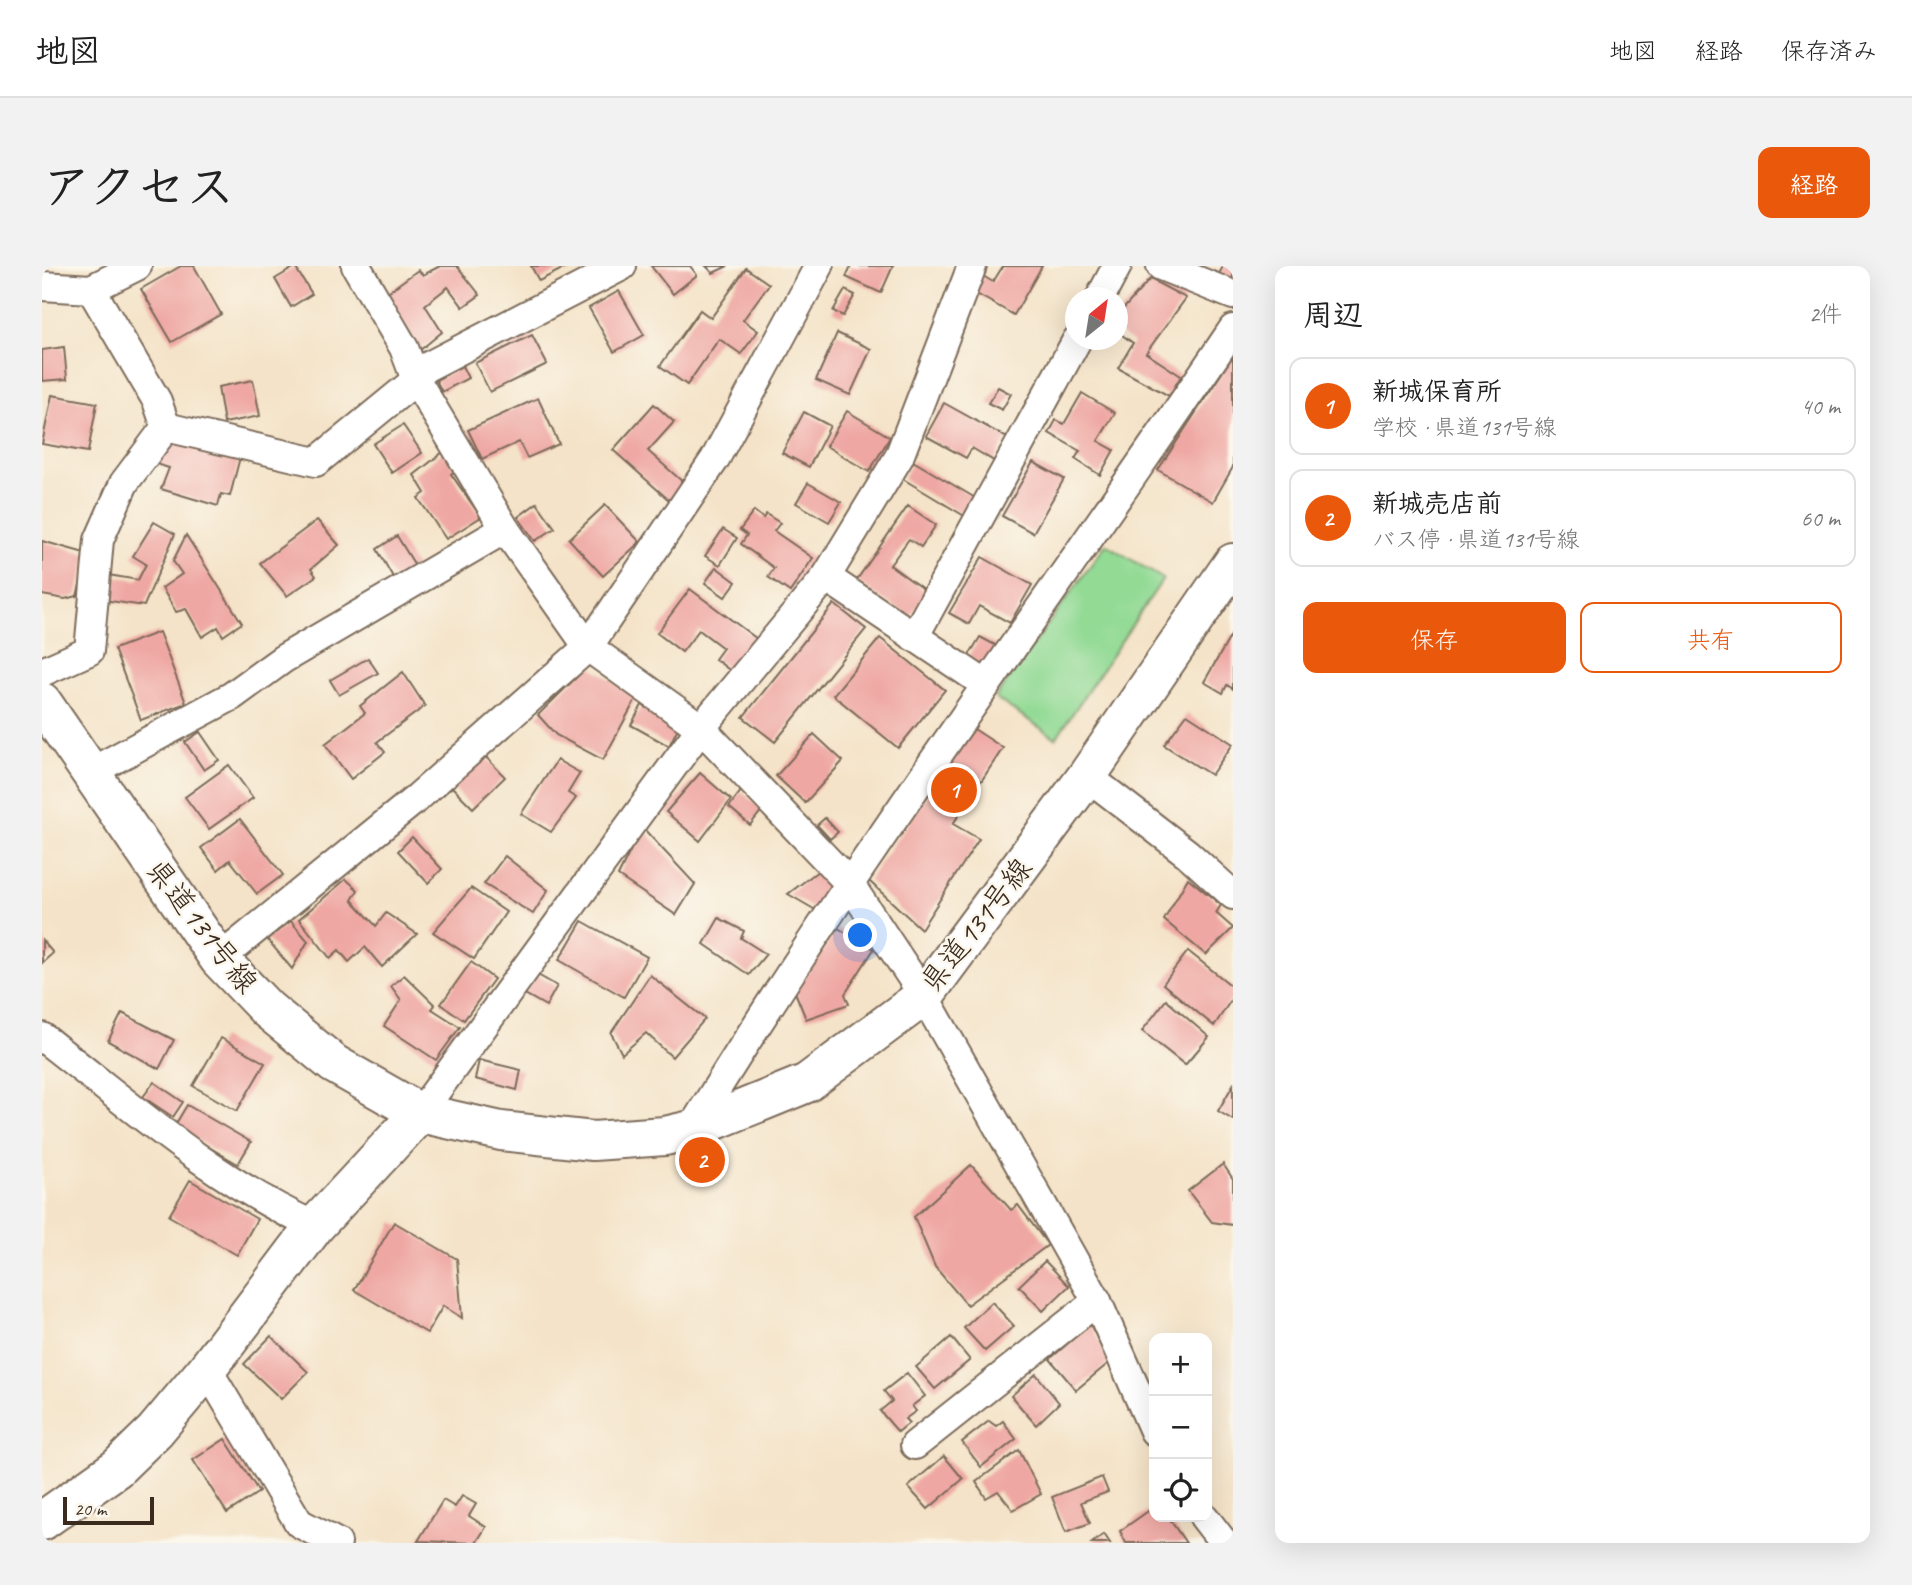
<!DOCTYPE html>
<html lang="ja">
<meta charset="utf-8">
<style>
:root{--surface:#fff;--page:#f2f2f2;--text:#222;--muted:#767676;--line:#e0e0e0;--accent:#ea580c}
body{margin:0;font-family:Caveat,"Klee One",sans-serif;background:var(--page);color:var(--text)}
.controls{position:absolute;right:21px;bottom:21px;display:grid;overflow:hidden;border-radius:14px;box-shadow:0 7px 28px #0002}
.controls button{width:63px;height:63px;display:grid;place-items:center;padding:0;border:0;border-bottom:2px solid var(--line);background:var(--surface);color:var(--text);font:35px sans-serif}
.compass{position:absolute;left:1023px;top:21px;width:63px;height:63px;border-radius:50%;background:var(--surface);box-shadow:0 7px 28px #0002;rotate:30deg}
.scale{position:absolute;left:21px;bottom:18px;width:91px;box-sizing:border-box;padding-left:7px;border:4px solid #3b2a1e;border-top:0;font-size:19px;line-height:24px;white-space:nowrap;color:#3b2a1e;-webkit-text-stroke:5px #fbf7ec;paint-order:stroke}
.you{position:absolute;left:819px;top:670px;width:24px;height:24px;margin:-18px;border:5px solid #fff;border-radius:50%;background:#1a73e8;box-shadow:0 0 0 10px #1a73e833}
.badge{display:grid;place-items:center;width:46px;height:46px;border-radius:50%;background:var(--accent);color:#fff;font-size:23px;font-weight:700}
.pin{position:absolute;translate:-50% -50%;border:4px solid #fff;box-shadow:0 2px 7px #0006}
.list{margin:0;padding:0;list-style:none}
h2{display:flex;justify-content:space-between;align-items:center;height:91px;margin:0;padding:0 28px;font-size:30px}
h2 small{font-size:23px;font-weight:400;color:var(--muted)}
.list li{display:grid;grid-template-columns:46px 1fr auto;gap:21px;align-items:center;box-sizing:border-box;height:98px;margin:0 14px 14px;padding:0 14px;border:2px solid var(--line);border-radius:14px}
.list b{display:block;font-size:26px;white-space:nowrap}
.list p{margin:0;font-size:23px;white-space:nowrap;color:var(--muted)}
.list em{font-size:23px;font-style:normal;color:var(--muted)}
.actions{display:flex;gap:14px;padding:21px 28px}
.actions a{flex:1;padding:16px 0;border:2px solid var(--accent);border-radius:14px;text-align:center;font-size:24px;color:var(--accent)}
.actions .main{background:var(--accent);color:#fff}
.icon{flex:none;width:38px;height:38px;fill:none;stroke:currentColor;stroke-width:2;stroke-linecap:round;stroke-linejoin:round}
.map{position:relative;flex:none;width:1191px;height:1277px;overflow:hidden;border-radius:14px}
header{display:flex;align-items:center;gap:42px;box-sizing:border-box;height:98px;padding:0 35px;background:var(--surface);border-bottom:2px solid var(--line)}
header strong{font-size:33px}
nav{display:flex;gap:38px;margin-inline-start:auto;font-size:24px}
.intro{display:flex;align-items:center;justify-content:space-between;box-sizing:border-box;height:168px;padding:0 42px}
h1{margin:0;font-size:49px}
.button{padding:18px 32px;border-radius:14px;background:var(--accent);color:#fff;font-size:24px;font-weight:700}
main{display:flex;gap:42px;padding:0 42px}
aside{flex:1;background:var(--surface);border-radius:14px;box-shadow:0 7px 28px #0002}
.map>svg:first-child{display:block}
.green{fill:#93da95;stroke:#67825a;stroke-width:2}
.building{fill:#efa7a3}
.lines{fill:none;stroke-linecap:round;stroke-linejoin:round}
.street-casing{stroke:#7c6b5a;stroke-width:32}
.secondary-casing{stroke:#7c6b5a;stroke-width:42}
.street{stroke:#fff;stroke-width:28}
.secondary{stroke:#fff;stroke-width:38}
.labels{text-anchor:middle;stroke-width:5;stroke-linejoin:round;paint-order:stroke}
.street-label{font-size:30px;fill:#3b2a1e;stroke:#fbf7ec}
</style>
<header>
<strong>地図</strong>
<nav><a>地図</a><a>経路</a><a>保存済み</a></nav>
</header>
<div class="intro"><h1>アクセス</h1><a class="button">経路</a></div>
<main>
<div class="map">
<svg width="1191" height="1277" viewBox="0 0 1191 1277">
<rect width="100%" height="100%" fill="#fbf7ec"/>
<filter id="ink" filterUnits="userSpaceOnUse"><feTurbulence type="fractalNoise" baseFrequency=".0143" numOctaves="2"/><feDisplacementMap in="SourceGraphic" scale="14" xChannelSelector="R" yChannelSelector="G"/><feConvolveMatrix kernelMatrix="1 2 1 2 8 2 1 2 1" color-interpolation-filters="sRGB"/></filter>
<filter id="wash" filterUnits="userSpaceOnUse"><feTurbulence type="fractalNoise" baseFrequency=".00686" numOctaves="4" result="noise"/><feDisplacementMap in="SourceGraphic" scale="28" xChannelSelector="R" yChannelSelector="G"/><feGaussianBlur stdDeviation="1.57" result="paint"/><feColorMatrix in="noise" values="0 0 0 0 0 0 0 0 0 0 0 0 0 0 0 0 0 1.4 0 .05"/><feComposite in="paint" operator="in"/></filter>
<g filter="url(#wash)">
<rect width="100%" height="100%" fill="#f4e3c8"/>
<!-- green -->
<path class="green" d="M1064,278l57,35 -107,159 -61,-40z"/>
<g id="blocks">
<!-- building -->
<g class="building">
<path d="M139,0h13l27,48 -49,28 -31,-53z"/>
<path d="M398,0h17l23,29 -17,12 -15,-20 -23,18 17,27 -23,19 -31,-59 30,-22 5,5z"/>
<path d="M489,0h37l-29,15z"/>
<path d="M609,0h39l7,9 -24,19z"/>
<path d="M664,0h22l-15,7z"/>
<path d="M809,0h42l-12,27 -35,-16z"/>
<path d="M961,0h39l-28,49 -41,-23 10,-16 10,6z"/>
<path d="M1181,0h10v16l-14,-8z"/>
<path d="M253,1l17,27 -21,13 -16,-28z"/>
<path d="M704,2l23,16 -26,36 15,11 -17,23 -22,-15 -32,46 -27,-19 40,-56 11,8z"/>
<path d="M1108,13l36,19 -40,55 35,23 -12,20 -51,-28 15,-25 -15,-11v-17z"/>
<path d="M803,24l10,5 -12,21 -10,-5z"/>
<path d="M577,25l25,44 -30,17 -25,-44z"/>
<path d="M795,67l34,16 -21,46 -34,-15z"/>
<path d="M490,69l15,29 -57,28 -15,-29z"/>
<path d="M22,81l3,32 -25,2v-31z"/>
<path d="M1191,90v111l-20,35 -55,-32z"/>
<path d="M420,100l6,12 -26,14 -6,-12z"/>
<path d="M211,114l7,36 -36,7 -6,-36z"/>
<path d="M956,121l13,7 -9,16 -14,-7z"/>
<path d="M1040,127l33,20 -17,28 16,9 -14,25 -25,-16 5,-8 -31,-18 7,-13 8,4z"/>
<path d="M10,129l45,8 -9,49 -46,-8z"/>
<path d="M496,132l21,46 -32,14 -8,-16 -37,17 -14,-29z"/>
<path d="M902,137l63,35 -13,23 -22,-13 -6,10 -40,-22z"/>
<path d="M612,138l20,18 -26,29 36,32 -15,17 -56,-50z"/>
<path d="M805,145l43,26 -21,35 -43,-26z"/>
<path d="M762,146l26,14 -21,41 -27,-14z"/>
<path d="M361,159l19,28 -30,20 -19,-29z"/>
<path d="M133,174l65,17 -10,39 -9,-2 -3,12 -57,-17 8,-21 -13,-4z"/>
<path d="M401,186l12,18 -4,4 30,43 -35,22 -28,-41 7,-5 -11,-18z"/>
<path d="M871,195l64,38 -11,18 -63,-38z"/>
<path d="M991,196l31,17 -31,54 -31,-17z"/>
<path d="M766,217l33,19 -12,20 -33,-19z"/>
<path d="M495,237l18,25 -20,13 -17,-24z"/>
<path d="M563,239l35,37 -37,34 -34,-37z"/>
<path d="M866,240l28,19 -15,22 -12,-8 -19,26 37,27 -17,25 -54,-36z"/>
<path d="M712,245l9,7 3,-4 14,9 -6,8 39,27 -23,34 -22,-15 6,-9 -33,-24 6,-9 -7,-5z"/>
<path d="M275,254l22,25 -28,24 5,7 -29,20 -27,-33z"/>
<path d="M112,256l21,12 -31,72 -41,-6 5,-25 30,5 8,-16 -13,-8z"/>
<path d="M681,263l14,9 -17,27 -15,-9z"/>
<path d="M144,269l56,88 -19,13 -5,-9 -16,10 -16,-28 -10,3 -14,-24 20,-14 -9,-13z"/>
<path d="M355,270l19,31 -22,12 -17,-30z"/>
<path d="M0,275l46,13 -11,42 -12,3 -23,-4z"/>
<path d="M940,291l50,28 -22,38 -31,-17 -10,18 -20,-11z"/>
<path d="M674,301l20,15 -11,15 -20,-14z"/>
<path d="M648,323l67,50 -25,33 -17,-13 8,-11 -24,-18 -17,22 -25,-19z"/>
<path d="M792,338l32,25 -91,113 -32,-25z"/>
<path d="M117,366l27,71 -45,17 -27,-71z"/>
<path d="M1191,366v57l-6,-4 -4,8 -19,-11z"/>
<path d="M938,371l17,9 -12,21 -17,-10z"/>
<path d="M838,372l65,52 -47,58 -65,-53z"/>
<path d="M326,392l10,15 -39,22 -9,-15z"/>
<path d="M547,399l48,32 -34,63 -47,-25 -18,-20z"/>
<path d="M361,406l22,34 -48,36 8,10 -34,27 -26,-35 40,-31 -5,-7z"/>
<path d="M600,439l37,21 -10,20 -38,-21z"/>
<path d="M1145,448l46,30 -22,31 -47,-30z"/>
<path d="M932,463l29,19 -50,76 26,15 -58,90 -53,-49z"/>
<path d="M158,466l19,28 -15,10 -19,-28z"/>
<path d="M772,468l29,27 -38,42 -29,-27z"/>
<path d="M441,488l22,23 -32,31 -23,-23z"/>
<path d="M515,494l23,13 -12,20 8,5 -25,34 -30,-18z"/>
<path d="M187,499l24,33 -44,31 -24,-32z"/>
<path d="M658,507l31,27 -31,41 -34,-29z"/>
<path d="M699,525l21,19 -12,15 -21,-18z"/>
<path d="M783,552l13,14 -8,7 -13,-14z"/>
<path d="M198,553l43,56 -26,19 -27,-34 -12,10 -17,-22z"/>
<path d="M600,561l53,57 -19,31 -58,-39z"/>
<path d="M370,571l30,32 -14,14 -30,-32z"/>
<path d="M463,590l43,34 -15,24 -49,-30z"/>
<path d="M776,605l16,17 -15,24 -31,-18z"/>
<path d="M1146,612l33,27 -5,8 17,15 -27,27 -42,-35z"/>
<path d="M304,613l12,11 -6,10 24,26 10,-13 31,21 -35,33 -17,-20 -16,15 -10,-12 -9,8 -31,-39z"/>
<path d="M429,622l35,24 -32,47 -41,-27z"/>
<path d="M677,652l25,13 -3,7 25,16 -17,21 -45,-31z"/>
<path d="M249,655l17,20 -16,28 -25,-30z"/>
<path d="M540,655l65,36 -23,40 -65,-37z"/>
<path d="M796,662l36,21 -29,45 4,10 -43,15 -11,-27z"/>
<path d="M0,674l11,13 -11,10z"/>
<path d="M1146,685l45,36v10l-19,29 -51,-42z"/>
<path d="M429,696l23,17 -30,41 -23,-16z"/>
<path d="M494,708l21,12 -11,20 -21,-12z"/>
<path d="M362,709l31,30 -3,4 28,18 -24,33 -52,-34 17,-26 -10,-14z"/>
<path d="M608,709l55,44 -33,38 -26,-24 -24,21 -11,-21z"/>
<path d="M1124,734l43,37 -24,28 -43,-34z"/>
<path d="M80,747l52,27 -15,29 -51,-28z"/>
<path d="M179,772l44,25 -28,48 -44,-25z"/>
<path d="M437,794l42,10 -4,20 -42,-11z"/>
<path d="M112,816l29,20 -10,15 -30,-20z"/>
<path d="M1191,819v35l-15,-9z"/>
<path d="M145,839l64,37 -13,22 -64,-37z"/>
<path d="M1181,898l10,15v46l-21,-3 -24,-31z"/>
<path d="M929,899l40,45 7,-5 30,40 -81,60 -32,-38 -21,-50z"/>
<path d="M148,914l67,39 -20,36 -68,-39z"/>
<path d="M352,956l63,37 5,59 -19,-12 -16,27 -73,-43z"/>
<path d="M1003,995l24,25 -26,25 -24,-25z"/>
<path d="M950,1036l22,24 -29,25 -21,-23z"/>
<path d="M1048,1058l20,38 -34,28 -26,-31z"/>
<path d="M229,1070l37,36 -27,27 -37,-35z"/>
<path d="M909,1071l19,23 -35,29 -19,-22z"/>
<path d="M865,1107l18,23 -13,10 4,5 -11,8 4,4 -11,9 -18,-21 12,-10 -8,-10z"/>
<path d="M994,1108l23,29 -23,22 -25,-29z"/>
<path d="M947,1155l7,5 7,-5 13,18 -35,28 -19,-25z"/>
<path d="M183,1173l34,53 -32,21 -34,-53z"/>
<path d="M977,1184l22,44 -28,16 -15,-19 -12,7 -10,-16z"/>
<path d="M902,1190l19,23 -35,30 -20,-22z"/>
<path d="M1060,1211l6,15 -27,10 9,21 -24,9 -14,-35z"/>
<path d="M420,1230l14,8 -7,12 17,11 -10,16 -58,-2 25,-41 12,7z"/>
<path d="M1112,1241v10h14l18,26h-60l-6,-12z"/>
<path d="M1062,1268l6,9h-18z"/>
</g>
</g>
</g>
<g filter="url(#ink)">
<use href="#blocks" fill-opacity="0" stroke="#7c6b5a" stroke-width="2"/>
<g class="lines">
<defs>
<g id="street">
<path d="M95,0l-46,23 66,112 9,26"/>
<path d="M314,0l48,82 12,32 89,149 83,118 113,81 148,155 75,113 173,305 57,130"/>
<path d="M1119,0l72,29"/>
<path d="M0,20l49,3"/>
<path d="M1058,32l17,-32"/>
<path d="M373,107l207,-107"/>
<path d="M784,311l159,107"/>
<path d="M872,371l163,-297"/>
<path d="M0,406l47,-21 10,-111 25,-57 42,-56 150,35 100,-82"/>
<path d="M47,507l143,-77 51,-37 222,-130"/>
<path d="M1045,510l101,78 45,41"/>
<path d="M177,693l198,-161 171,-151 127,-188 104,-193"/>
<path d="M0,771c88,68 171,143 273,189"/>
<path d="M378,847l281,-385 125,-151 73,-120 73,-191"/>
<path d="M649,864c168,-275 362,-534 542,-801"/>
<path d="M165,1103l92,154 38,20"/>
<path d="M873,1179l182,-144"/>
<path d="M1162,1251l20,26"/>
</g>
<g id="secondary">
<path d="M0,436l177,257 48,50 67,55 86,49 81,18 92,10 72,-5 26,-6 116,-47 117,-87 163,-220 146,-213"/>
<path d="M0,1255l75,-53 38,-37 52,-62 108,-143 105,-113"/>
</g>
</defs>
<!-- street casing -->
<use href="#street" class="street-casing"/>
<!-- secondary casing -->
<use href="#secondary" class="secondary-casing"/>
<!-- street -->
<use href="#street" class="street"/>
<!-- secondary -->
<use href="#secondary" class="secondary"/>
</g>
</g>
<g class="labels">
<!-- street labels -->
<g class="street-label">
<text transform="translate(934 659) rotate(-52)" y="10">県道131号線</text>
<text transform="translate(160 660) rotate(52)" y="10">県道131号線</text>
</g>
</g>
</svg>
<div class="controls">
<button>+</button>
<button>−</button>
<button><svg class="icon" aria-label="locate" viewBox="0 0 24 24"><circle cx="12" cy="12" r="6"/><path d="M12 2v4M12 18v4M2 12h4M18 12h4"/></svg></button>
</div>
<svg class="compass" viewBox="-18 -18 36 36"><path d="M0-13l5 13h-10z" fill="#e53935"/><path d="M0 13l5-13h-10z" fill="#767676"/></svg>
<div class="scale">20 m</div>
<div class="you"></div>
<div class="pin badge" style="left:912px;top:524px">1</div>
<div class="pin badge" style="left:660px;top:894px">2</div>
</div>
<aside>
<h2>周辺<small>2件</small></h2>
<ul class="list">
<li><span class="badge">1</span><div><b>新城保育所</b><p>学校 · 県道131号線</p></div><em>40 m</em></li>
<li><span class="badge">2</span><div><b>新城売店前</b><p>バス停 · 県道131号線</p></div><em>60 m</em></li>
</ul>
<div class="actions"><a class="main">保存</a><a>共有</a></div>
</aside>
</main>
